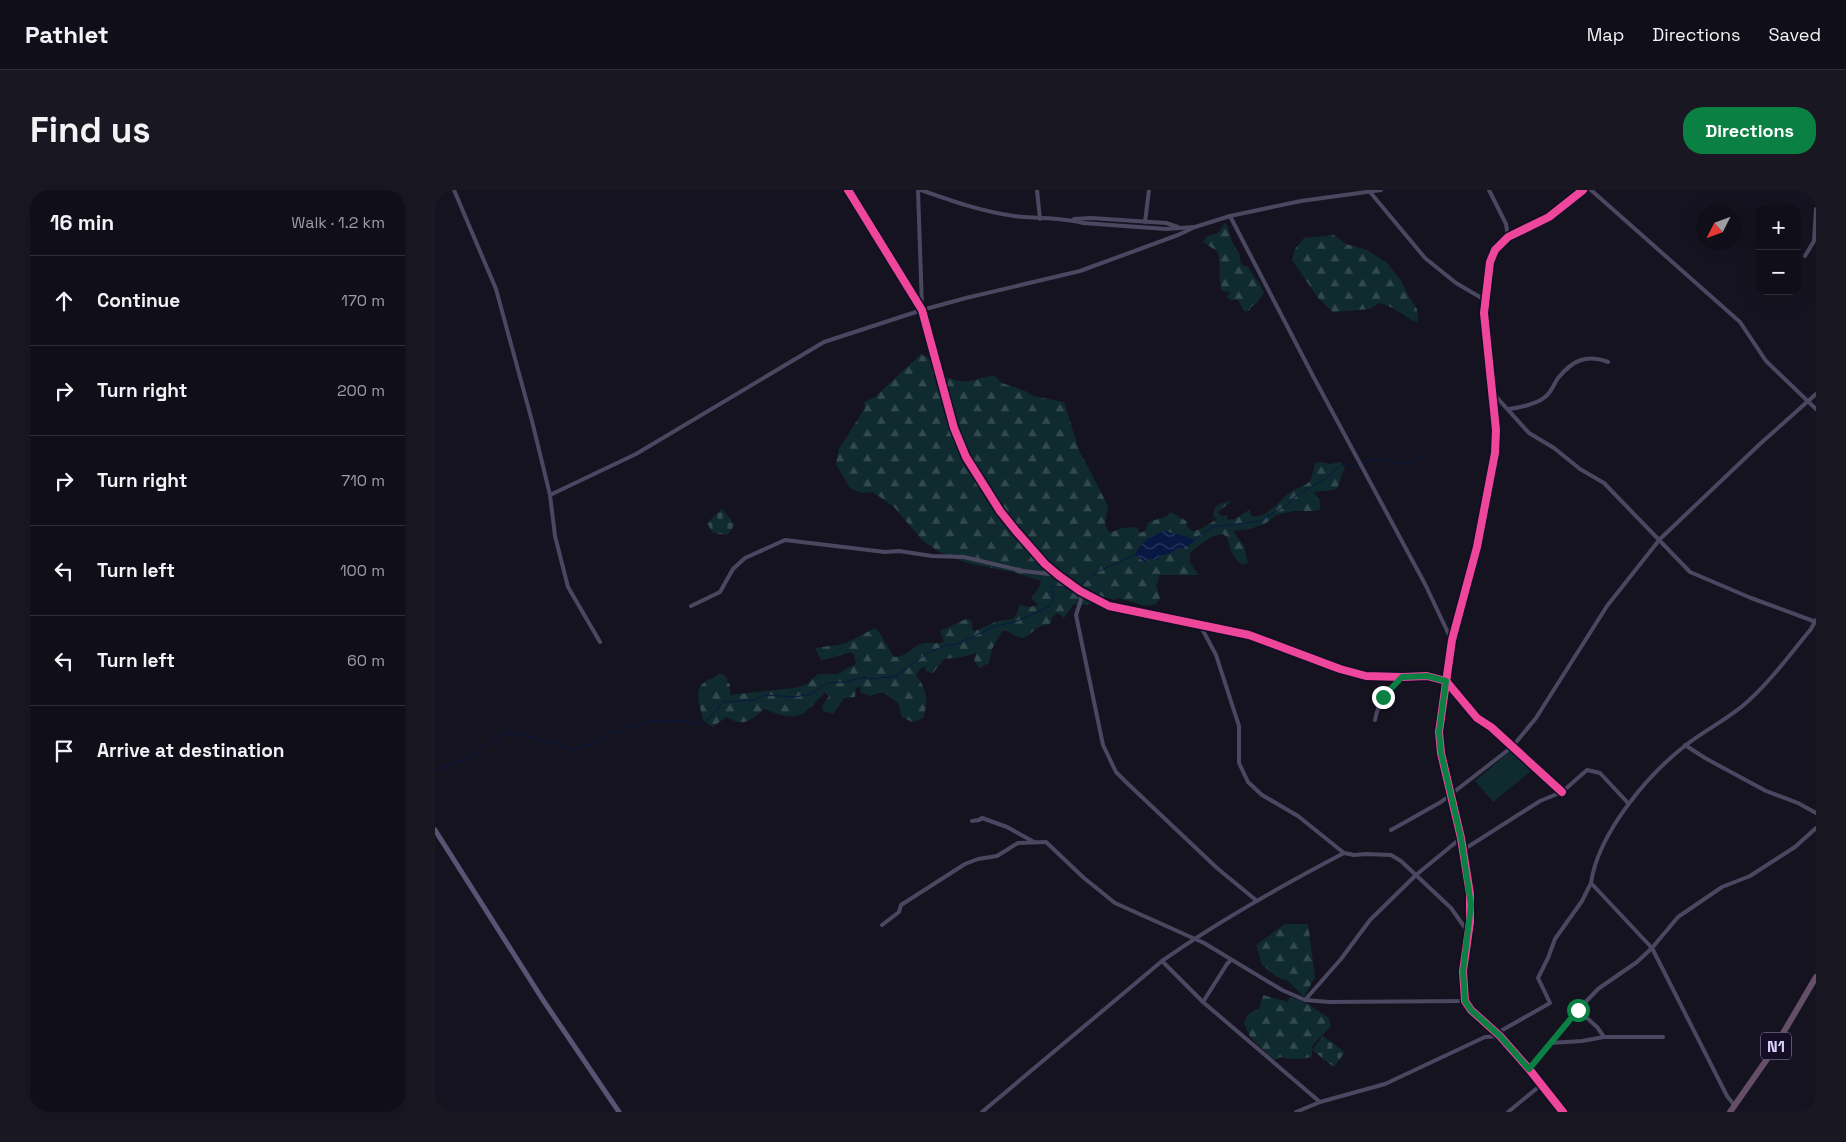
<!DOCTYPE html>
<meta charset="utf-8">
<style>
:root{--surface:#100e18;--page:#191721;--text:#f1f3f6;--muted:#9c9ca2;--line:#302e37;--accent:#0b8043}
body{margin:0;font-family:"Space Grotesk",sans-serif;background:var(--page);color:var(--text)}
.controls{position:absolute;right:15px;top:15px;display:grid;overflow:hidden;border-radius:10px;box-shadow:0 5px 20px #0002}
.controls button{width:45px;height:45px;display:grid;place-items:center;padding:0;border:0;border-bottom:1px solid var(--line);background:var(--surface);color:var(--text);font:25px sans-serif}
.compass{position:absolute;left:1261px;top:15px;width:45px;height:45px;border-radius:50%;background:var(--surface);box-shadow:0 5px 20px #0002;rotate:228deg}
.stop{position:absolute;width:15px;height:15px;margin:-11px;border:4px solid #0b8043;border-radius:50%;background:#fff}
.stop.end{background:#0b8043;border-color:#fff;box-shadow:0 1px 5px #0008}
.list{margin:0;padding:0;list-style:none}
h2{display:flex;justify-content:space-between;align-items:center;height:65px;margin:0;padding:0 20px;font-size:21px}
h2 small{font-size:16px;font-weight:400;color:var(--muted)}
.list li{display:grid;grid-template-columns:32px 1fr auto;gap:15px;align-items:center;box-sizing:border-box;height:90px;padding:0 20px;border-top:1px solid var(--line)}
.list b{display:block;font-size:19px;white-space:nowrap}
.list em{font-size:16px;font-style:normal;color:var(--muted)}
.icon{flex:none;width:28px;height:28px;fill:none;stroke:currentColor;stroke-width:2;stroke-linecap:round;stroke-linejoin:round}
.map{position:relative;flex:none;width:1381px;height:922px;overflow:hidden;border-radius:20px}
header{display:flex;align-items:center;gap:30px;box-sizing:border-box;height:70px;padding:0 25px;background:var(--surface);border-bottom:1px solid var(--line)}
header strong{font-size:24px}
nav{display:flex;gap:28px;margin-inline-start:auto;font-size:18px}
.intro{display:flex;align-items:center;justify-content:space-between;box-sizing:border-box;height:120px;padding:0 30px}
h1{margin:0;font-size:35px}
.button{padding:12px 22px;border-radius:20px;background:var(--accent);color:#fff;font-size:18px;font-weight:700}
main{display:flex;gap:30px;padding:0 30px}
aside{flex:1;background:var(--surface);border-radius:20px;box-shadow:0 5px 20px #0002}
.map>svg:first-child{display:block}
.forest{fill:url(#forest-firs)}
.cemetery{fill:url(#cemetery-stones)}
.pitch{fill:#102b2f}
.water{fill:url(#water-waves)}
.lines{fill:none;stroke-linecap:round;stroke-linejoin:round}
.stream{stroke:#071843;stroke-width:1}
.street{stroke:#4a4761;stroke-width:4}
.secondary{stroke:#575474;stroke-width:5}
.highway{stroke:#654e67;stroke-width:6}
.cycleway-casing{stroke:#130d26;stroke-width:11}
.cycleway{stroke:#ed469a;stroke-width:8}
.route{stroke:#0b8043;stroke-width:6}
.labels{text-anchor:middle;stroke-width:5;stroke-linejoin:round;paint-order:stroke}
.shield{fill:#130d26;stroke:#9e97be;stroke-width:1}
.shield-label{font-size:16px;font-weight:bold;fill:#dad2ff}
</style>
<header>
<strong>Pathlet</strong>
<nav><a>Map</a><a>Directions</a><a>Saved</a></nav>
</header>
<div class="intro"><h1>Find us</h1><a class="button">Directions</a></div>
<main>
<aside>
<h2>16 min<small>Walk · 1.2 km</small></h2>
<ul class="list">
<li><svg class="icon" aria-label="ahead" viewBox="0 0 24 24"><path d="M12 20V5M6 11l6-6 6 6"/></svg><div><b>Continue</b></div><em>170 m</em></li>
<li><svg class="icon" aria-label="right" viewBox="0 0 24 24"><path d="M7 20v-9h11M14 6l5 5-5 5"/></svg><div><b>Turn right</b></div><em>200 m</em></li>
<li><svg class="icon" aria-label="right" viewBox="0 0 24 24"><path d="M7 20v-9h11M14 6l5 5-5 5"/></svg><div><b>Turn right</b></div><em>710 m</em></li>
<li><svg class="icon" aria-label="left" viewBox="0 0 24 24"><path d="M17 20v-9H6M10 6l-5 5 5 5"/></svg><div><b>Turn left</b></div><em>100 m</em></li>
<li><svg class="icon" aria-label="left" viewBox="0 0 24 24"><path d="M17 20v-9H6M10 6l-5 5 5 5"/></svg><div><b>Turn left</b></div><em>60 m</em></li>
<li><svg class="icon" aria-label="arrive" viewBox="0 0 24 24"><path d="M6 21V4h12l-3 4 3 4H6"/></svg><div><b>Arrive at destination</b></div></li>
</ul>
</aside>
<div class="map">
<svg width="1381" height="922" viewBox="0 0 1381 922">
<defs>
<pattern id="forest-firs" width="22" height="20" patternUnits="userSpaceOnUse" patternTransform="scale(1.25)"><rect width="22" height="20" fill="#102b2f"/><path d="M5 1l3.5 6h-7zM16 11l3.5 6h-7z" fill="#32494e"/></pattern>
<pattern id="cemetery-stones" width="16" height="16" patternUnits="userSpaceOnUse" patternTransform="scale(1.25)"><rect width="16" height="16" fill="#102b2f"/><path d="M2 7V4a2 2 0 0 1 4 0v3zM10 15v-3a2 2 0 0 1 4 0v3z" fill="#32494e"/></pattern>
<pattern id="water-waves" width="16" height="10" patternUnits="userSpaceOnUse" patternTransform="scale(1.25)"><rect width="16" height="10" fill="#071843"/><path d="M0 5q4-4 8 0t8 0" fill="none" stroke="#2b395f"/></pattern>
</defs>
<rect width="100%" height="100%" fill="#161320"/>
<!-- forest -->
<g class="forest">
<path d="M791,33l7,21 7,11v6l2,4 6,2 12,18 4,8 -7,10 -6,4 -2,4h-5l-6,-11h-7l-4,-3 3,-5 -8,-1c-4,-13 -1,-26 -4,-39l-15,-10 4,-6 11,-3 6,-9z"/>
<path d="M899,45l12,9 21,6 20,13 13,16 8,16 9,14 1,14c-14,-6 -24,-17 -39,-20l-9,6 -37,3 -15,-14 -26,-38 3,-11 9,-11z"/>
<path d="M486,164c8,4 13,8 14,17 11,7 26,13 40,9 7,-2 12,-4 20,-4l7,7 23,8 8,5 31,6 15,48 29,56 -3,18 4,9 13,-5 15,-1 3,6 5,-2 4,-9 18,-6 3,-4c4,1 15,8 17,10l-1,3 6,6c10,-1 16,-7 25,-12l-3,-2c-3,-11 8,-15 18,-16l-14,11 3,4 7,-1 -1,5 8,-1 14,-9 3,6c12,4 27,-14 36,-22 6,-6 19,-7 23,-15 2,-5 3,-11 4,-16l5,-1 10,2 11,-2 4,6 -3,6 -4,13 -5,3 -19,2 6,9v8l-4,2h-23l-17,4 -10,8 -16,6 -17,2 11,15 4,17 -6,2c-11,-10 -11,-15 -15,-28l-4,-3c-12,1 -24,11 -33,19v10l9,12h-39l-4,11 4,12 -4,6 -9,2 -29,-8 -3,2 -17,-4c-10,14 -11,7 -25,9l-9,13 -6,-5 -6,4 -1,6c-4,2 -9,2 -12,4 -19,13 -12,15 -34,3l-3,1 -10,18 -3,14 -10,5 -5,-8 2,-7 -14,4 -18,2 -11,14 -8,-2 1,-5 -6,3 -4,6c11,15 13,26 7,43l-11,4 -10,-5 -4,-14 -16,-11 -12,4 -9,-3 -1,-7 -4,2 -1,9 -11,1 -11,16 -10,-3 -1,-5 7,-10 -3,-4c-26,24 -24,32 -62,17 -15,13 -20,18 -38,8l-13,10 -10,-7c-2,-13 -11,-30 2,-38 5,-4 9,-3 13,-8h5l5,6 -2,2 4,2v11l64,-7 13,-4 11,-10h19l19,-10 -2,-9 -3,-3 -23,7 -7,1 -6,-12 29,-4 31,-16 4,4 15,25c11,0 17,-8 26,-13 7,-3 14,0 21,-1l3,-2 -4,-10 26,-12 5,1 2,11h2l23,-10 14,-2 4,-4 4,-10 10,2 8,-2 -7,-7 8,-10 2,-7 -24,-8 -50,-10 -28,-11 -17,-12 -28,-33 -21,-15 -12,1 -11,-5 -14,-24 3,-15 26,-41 -1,-6 11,-5z"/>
<path d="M850,734h23l7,53 -11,20 -16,-16 -11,-4 -15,-12 -6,-20z"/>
<path d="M828,805l25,7 1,-4c16,1 27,12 40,20l2,8 -19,20v11c-12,2 -21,3 -32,0l-6,3 -24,-23 -6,-14 4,-9 11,-5z"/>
</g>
<!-- cemetery -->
<g class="cemetery">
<path d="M287,319l13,16 -8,10 -14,-2 -6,-10z"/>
<path d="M888,846l22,16 -11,15 -22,-17z"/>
</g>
<!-- pitch -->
<path class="pitch" d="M1078,559l18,22 -38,31 -18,-21z"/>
<!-- water -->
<path class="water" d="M731,341c10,4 20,4 29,10l-12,8 -5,-1 -7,5 -11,3 -2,4 -9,-1 -3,4 -11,-8c7,-15 15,-19 31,-24z"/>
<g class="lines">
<!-- stream -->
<g class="stream">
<path d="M928,273c15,-9 29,2 44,1 5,-1 10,-5 15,-7"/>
<path d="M758,350l20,-13 47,-6 30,-18 4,-6 34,-20 13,-12h5l9,3 5,-2"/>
<path d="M642,397l20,-15 38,-17"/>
<path d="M0,580l34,-12 8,-8 29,-17 17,1 22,8h9l17,8c14,-5 27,-4 35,-18l10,2 12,-6 24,-7 9,1 12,-2 31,4 19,-22 32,-2 9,-5 31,2 16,-3 16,-11 19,-1 17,-5 9,2 24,-3 30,-22 18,-8 13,-2 39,-18 19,-4 33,-15 6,-7 -3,-13c8,-3 14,3 23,2"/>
</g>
<!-- street -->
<g class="street">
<path d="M19,0l42,99 36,132 18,74 5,41 13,51 32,55"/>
<path d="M413,0l74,120 32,118 12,29 34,54 16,20 29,33 13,11 22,16 29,15 140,29 91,34 26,7 36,1 25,-1 19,5 31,37 14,9 71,65"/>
<path d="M483,0l4,118"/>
<path d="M486,0c31,11 59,21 93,26 23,3 47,1 69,7l83,6 28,-2"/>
<path d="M602,0l3,29"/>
<path d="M1054,0l17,34 2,13"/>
<path d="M1156,0l149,132 26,39 50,48"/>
<path d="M1380,0l1,6"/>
<path d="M935,2l55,66 31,25 29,17"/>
<path d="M795,26l83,160 112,208 26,55"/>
<path d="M639,29l17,-1 75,5 12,4"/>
<path d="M710,32l4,-32"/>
<path d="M1370,66l9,-15 2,-32"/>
<path d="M1056,201l38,42 25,15 26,21 24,14 86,89 61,26 65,24"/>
<path d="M1073,219c10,-1 29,-5 37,-12 6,-4 9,-13 13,-19 15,-18 28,-24 50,-16"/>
<path d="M115,305l86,-41 188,-112 98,-32 44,-12 114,-27 98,-36 17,-8 35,-11 71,-15 80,-11"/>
<path d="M645,401l1,9 -5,15 27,130 13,27 10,10 91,86 40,33"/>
<path d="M256,416l29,-14 13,-23 12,-11 40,-18 100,12 14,-1 33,5 32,1 59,14 35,4"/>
<path d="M765,435l16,30 23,71v37l9,19 14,13 36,21 46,37 10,2 12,-1 25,1 10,6 50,47 17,24"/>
<path d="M940,530c4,-21 13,-28 27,-43"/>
<path d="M1250,555l20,13 61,33 32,12 18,10"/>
<path d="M537,631l7,-1 3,-2 25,9 27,15"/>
<path d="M956,640l50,-28 71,-55 24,-29 71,-112 53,-67 101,-96 55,-49"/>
<path d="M1028,660l77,-49 22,-9 25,-22 13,3 28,30"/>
<path d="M447,735l17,-13 2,-7 64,-41 13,-5 19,-3 21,-13 28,-1 38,36 31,25 89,40 78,47 23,10 24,2 136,-1"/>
<path d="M727,771l41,41 117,100"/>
<path d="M870,810l36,-41 29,-39 46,-45 45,-37"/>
<path d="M768,812l24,-38 4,-4"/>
<path d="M1143,820l19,17 7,10"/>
<path d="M1062,843l53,-30 -12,-25 10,-20 7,-19 27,-38 9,-18"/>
<path d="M1115,853l32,-2 22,-4h59"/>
<path d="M1094,879l49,-59 20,-21 39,-27 15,-14 26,-31 44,-30 28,-11 45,-29 21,-19"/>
<path d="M1300,916l-8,-10 -75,-148 -61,-65c7,-49 56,-108 95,-138 19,-15 42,-26 60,-42 25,-22 44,-49 65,-74l5,-9"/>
<path d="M547,922l180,-151c58,-41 119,-75 182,-108"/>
<path d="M861,922l24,-10 65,-18 100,-47 15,-1"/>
<path d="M1073,922l33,-27"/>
<path d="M1128,922l-34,-43 -29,-33 -29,-26 -6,-9 -2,-30 7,-49v-28l-9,-56 -20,-85 -2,-21 13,-92 25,-93 18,-94 1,-23 -12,-117 6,-51 5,-12 13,-13 41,-20 34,-27"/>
</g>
<!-- secondary -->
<path class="secondary" d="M0,640l108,170 76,112"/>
<!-- highway -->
<path class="highway" d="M1295,922l42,-60 44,-75"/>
<defs>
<g id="cycleway">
<path d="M413,0l74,120 32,118 12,29 34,54 16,20 29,33 13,11 22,16 29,15 140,29 91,34 26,7 36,1 25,-1 19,5 31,37 14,9 71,65"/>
<path d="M1128,922l-34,-43 -29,-33 -29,-26 -6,-9 -2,-30 7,-49v-28l-9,-56 -20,-85 -2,-21 13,-92 25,-93 18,-94 1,-23 -12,-117 6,-51 5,-12 13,-13 41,-20 34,-27"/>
</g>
</defs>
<!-- cycleway casing -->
<use href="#cycleway" class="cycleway-casing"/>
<!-- cycleway -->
<use href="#cycleway" class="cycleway"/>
</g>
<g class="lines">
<!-- route -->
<path class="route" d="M948,507l19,-20 25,-1 19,5 -7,51 2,21 20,85 10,67 -8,66 2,30 6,9 29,26 29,33 49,-59"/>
</g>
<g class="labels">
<!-- shield labels -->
<rect class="shield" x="1326" y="842.5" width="30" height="27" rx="4"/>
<g class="shield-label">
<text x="1341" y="862">N1</text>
</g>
</g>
</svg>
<div class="controls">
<button>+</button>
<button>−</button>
</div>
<svg class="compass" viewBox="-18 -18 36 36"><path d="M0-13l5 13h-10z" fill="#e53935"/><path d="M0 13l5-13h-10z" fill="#9c9ca2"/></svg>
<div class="stop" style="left:1143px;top:820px"></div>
<div class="stop end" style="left:948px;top:507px"></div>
</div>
</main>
